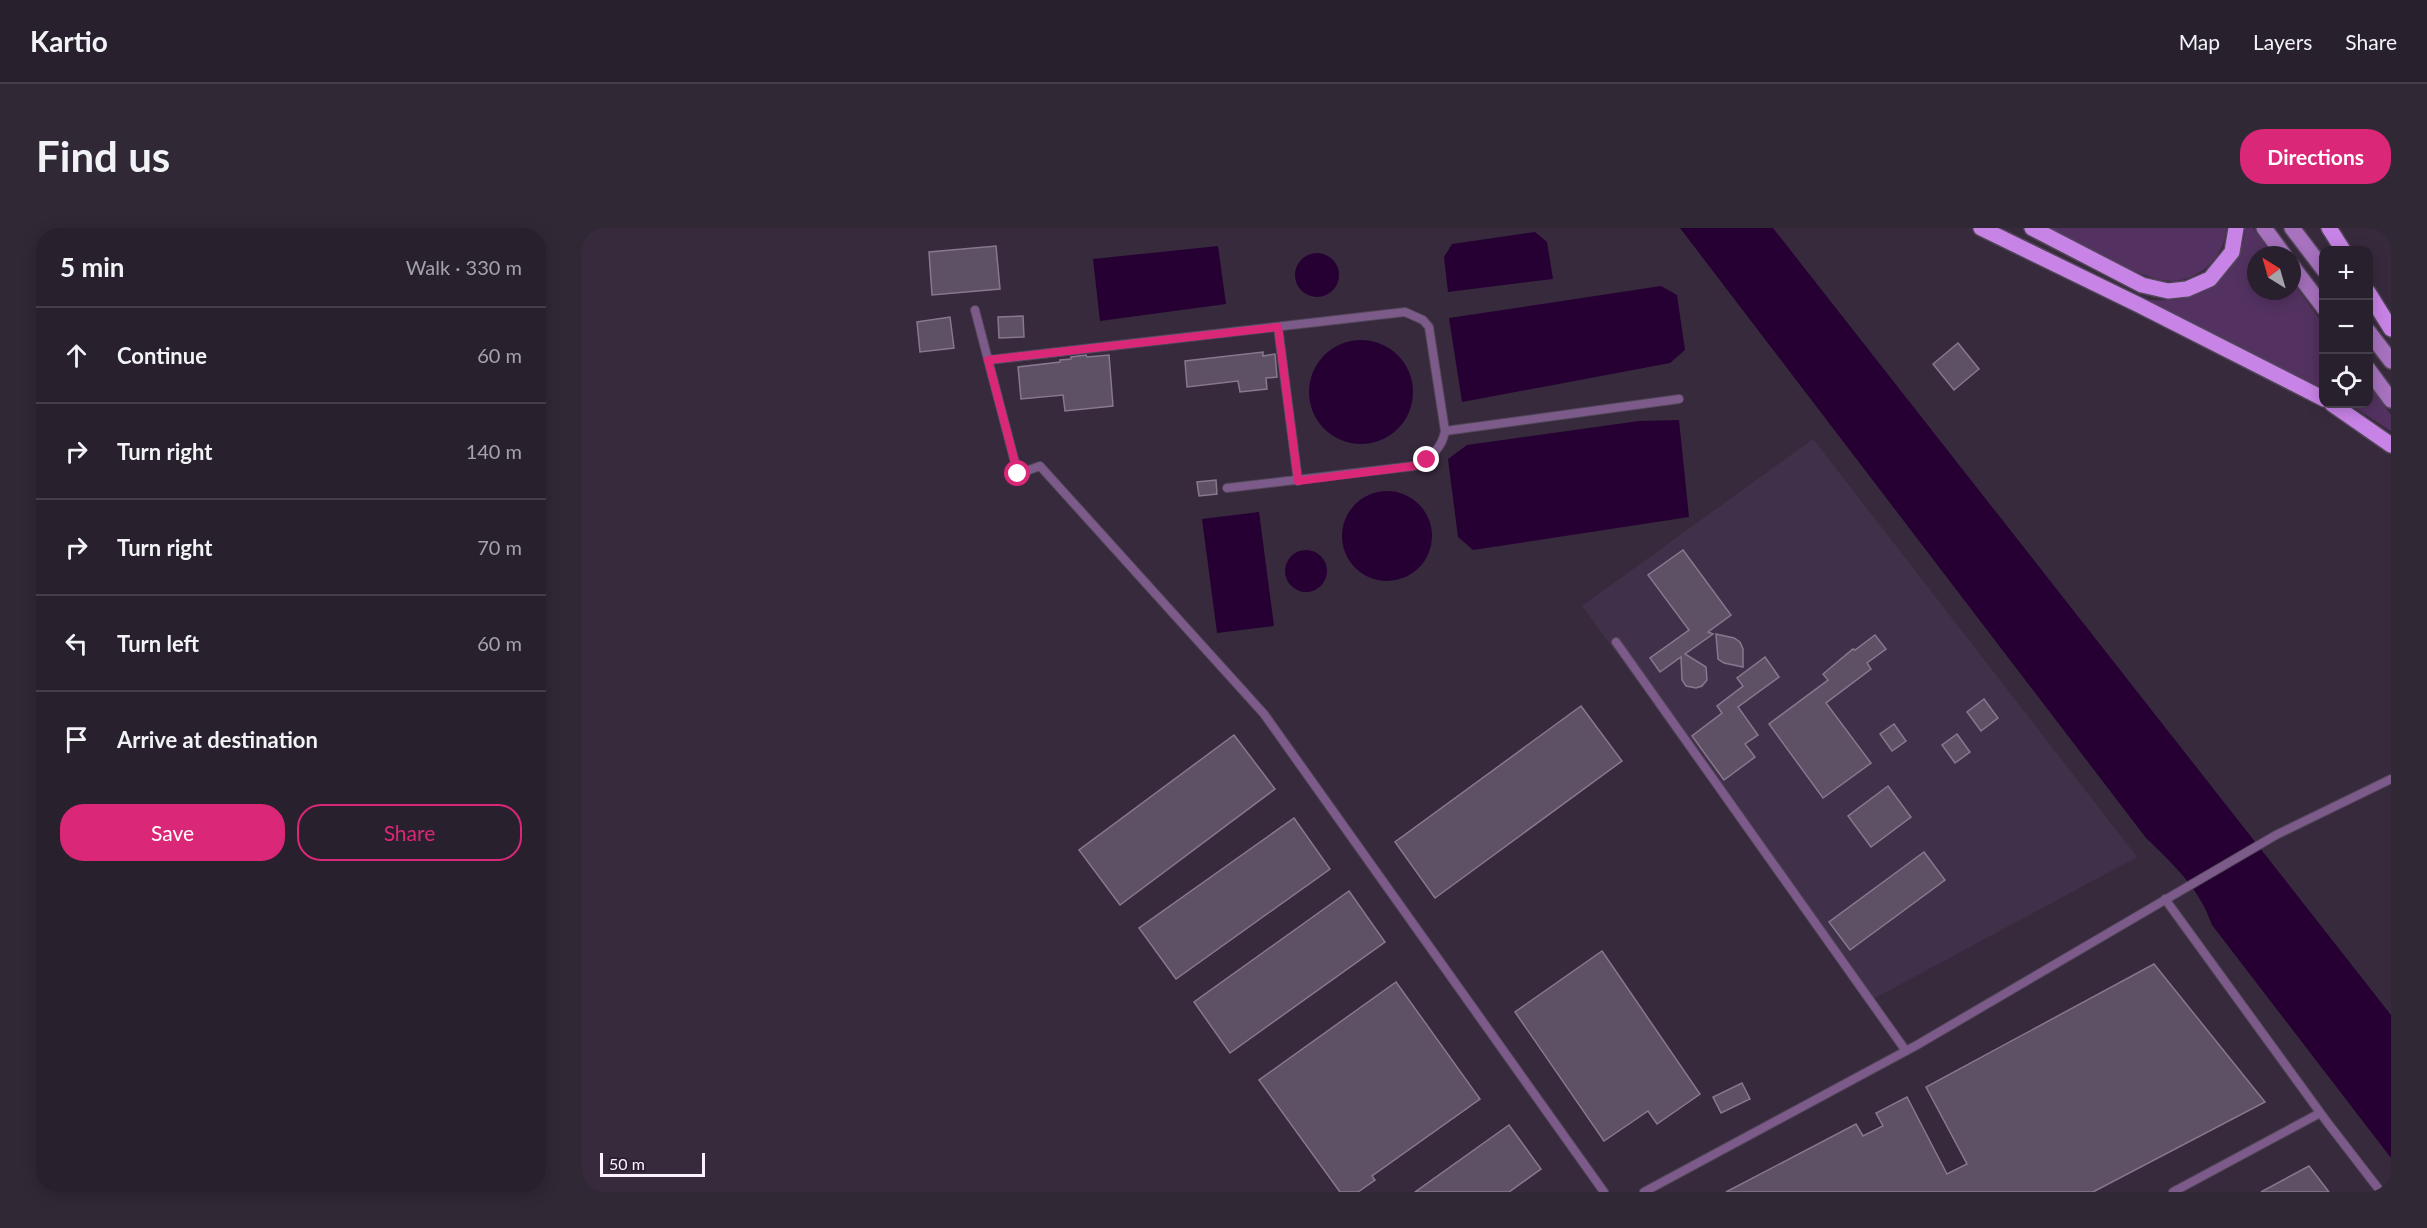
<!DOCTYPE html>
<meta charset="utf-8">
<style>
:root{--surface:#29202e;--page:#312836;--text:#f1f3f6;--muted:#a5a3aa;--line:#453e4a;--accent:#db2777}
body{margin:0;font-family:Lato,sans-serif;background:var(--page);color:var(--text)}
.controls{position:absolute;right:18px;top:18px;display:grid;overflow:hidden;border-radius:12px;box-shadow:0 3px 15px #0003}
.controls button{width:54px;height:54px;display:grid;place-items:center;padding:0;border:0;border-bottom:2px solid var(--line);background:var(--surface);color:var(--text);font:30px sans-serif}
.compass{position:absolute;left:1665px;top:18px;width:54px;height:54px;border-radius:50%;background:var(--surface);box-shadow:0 3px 15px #0003;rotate:323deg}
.scale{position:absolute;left:18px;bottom:15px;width:105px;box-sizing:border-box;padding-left:6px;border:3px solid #faf2fe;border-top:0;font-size:16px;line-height:21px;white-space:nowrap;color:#faf2fe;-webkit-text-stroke:4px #2d2033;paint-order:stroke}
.stop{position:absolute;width:18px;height:18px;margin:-14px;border:4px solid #db2777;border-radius:50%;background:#fff}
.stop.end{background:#db2777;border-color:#fff;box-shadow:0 2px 6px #0008}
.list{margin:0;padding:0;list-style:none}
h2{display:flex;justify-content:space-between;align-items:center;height:78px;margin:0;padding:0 24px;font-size:26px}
h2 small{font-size:20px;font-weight:400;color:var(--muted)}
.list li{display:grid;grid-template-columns:39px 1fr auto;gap:18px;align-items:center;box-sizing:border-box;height:96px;padding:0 24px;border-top:2px solid var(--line)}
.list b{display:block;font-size:22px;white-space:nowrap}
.list em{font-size:20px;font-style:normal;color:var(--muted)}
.actions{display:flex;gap:12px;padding:18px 24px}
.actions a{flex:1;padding:14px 0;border:2px solid var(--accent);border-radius:24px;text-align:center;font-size:21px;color:var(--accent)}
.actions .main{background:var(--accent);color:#fff}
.icon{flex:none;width:33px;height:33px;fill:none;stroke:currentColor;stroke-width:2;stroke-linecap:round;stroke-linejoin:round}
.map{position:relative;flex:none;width:1809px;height:964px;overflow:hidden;border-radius:24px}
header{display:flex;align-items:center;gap:36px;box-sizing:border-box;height:84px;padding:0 30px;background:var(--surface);border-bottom:2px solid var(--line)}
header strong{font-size:28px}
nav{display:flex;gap:33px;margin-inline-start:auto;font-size:21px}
.intro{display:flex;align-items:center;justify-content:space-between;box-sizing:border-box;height:144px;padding:0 36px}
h1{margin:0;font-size:42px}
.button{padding:15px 27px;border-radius:24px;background:var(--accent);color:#fff;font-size:21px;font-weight:700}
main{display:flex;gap:36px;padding:0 36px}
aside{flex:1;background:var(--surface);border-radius:24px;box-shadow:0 3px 15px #0003}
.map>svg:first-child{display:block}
.built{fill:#413049}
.green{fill:#533261}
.water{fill:#260033}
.building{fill:#5e5065;stroke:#88788f;stroke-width:1.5}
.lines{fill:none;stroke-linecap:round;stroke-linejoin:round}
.lane-casing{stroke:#524658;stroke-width:10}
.secondary-casing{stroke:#524658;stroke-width:18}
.primary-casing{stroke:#524658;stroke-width:18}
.lane{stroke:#7c5b8b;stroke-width:8}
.secondary{stroke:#a772be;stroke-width:15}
.primary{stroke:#c883e6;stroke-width:15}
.route{stroke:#db2777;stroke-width:8}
</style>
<header>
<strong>Kartio</strong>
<nav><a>Map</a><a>Layers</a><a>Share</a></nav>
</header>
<div class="intro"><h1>Find us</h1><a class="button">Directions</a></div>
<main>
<aside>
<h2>5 min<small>Walk · 330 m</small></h2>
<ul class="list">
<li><svg class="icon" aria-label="ahead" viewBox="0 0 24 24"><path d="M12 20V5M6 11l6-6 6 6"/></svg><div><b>Continue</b></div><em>60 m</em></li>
<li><svg class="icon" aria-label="right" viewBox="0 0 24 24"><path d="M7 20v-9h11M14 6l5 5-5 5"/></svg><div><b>Turn right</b></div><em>140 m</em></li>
<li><svg class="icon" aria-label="right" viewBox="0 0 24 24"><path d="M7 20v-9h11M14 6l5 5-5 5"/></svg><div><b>Turn right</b></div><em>70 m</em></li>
<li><svg class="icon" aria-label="left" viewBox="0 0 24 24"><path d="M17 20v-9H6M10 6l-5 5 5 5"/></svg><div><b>Turn left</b></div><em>60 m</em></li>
<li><svg class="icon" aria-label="arrive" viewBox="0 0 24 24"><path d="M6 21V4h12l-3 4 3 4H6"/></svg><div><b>Arrive at destination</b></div></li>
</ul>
<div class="actions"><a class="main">Save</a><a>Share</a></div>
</aside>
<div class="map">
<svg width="1809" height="964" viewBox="0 0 1809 964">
<rect width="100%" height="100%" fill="#372a3d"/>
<!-- built -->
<path class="built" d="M1231,211l324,418 -264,142 -291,-393z"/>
<!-- green -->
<g class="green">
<path d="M1467,0h177c0,14 -7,27 -17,37 -9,9 -24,16 -37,16 -28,1 -95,-39 -123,-53z"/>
<path d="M1663,0h8l20,27h-17v36h36v-10l31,43v65l-175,-89c10,0 23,1 33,-1 34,-9 63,-34 64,-71z"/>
<path d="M1787,156l22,31v16l-42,-27h19z"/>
</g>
<!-- water -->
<g class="water">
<path d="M1098,0h93l618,787v143l-179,-233c-12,-36 -39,-61 -66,-87z"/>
<path d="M953,4l12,10 6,37 -105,13 -4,-35 8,-13z"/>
<path d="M636,18l8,58 -126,17 -7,-62z"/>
<circle cx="735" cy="47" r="22"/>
<path d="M1079,58l16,9 8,55 -15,13 -208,39 -13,-84z"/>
<circle cx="779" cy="164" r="52"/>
<path d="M1097,192l10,97 -216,33 -15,-13 -10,-78 19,-14 172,-24z"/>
<circle cx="805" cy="308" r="45"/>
<path d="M677,284l15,114 -57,7 -15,-114z"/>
<circle cx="724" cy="343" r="21"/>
</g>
<!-- building -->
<g class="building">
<path d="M414,18l4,43 -68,6 -3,-43z"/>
<path d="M441,88l1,21 -25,1 -1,-21z"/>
<path d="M368,89l4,31 -34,4 -3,-30z"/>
<path d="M1376,115l21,26 -25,21 -21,-26z"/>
<path d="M681,124v4l12,-2 2,23 -11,1 1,11 -27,3 -2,-11 -51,6 -2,-26z"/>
<path d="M504,127l1,2 22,-2 4,51 -48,5 -2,-16 -42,4 -3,-32 42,-5v-2l11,-1v-2z"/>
<path d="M634,252l1,14 -18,2 -2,-14z"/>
<path d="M1101,322l48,65 -23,17 5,2 -28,20 21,13 1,13 -5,6 -6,2 -10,-2 -4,-6 -1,-23 -21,15 -10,-14 39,-28 -41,-55z"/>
<path d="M1134,406l18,4 6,4 3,7v18l-19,-4 -6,-4z"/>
<path d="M1293,407l11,14 -19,14 4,6 -45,34 45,60 -48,35 -54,-74 59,-44 -5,-6 30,-25 2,1z"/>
<path d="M1183,429l14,20 -41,30 20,28 -13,9 10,13 -31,23 -32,-44 30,-23 -5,-7 26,-20 -6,-8z"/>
<path d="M1402,471l14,19 -17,13 -14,-19z"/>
<path d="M999,478l41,55 -187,137 -40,-56z"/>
<path d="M1312,496l12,17 -14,10 -12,-17z"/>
<path d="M1375,506l13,18 -15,11 -13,-18z"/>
<path d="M652,507l41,54 -155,116 -41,-55z"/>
<path d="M1306,558l23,31 -40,30 -23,-31z"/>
<path d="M712,590l36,51 -154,110 -37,-51z"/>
<path d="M1342,624l21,28 -95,70 -21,-28z"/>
<path d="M767,663l36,51 -155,111 -36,-51z"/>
<path d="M1020,723l98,143 -43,30 -9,-13 -44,30 -89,-129z"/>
<path d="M1572,736l111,138 -172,90h-367l130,-68 7,12 20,-10 -7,-13 31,-16 40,77 20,-10 -41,-77z"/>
<path d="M814,754l84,117 -108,77 3,4 -17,12h-18l-81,-112z"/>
<path d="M1160,855l8,16 -29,14 -8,-16z"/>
<path d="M927,897l32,44 -32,23h-94z"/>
<path d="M1727,938l20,26h-68z"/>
</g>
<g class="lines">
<defs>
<g id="lane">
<path d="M393,82l43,164 22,-8 224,248 340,478"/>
<path d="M696,99l20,154"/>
<path d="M407,132l416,-48 18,8 6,7 16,104c-3,18 -15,28 -31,35l-187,22"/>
<path d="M863,203l234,-32"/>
<path d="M1034,414l290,409"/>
<path d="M1583,671l162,223 54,70"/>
<path d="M1062,964l273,-147 359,-210 115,-56"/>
<path d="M1591,964l147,-79"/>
</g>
<g id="secondary">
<path d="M1682,0l20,27"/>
<path d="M1710,0l32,42"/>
<path d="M1710,38l32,42"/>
<path d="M1786,103l23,30"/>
<path d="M1786,141l23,31"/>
</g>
<g id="primary">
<path d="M1399,0l158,77 185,94"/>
<path d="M1450,0l110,57 26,6 19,-2 23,-10 22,-27 4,-24"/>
<path d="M1747,0l14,22"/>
<path d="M1786,64l23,37"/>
<path d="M1750,176l59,41"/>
</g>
</defs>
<!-- lane casing -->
<use href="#lane" class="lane-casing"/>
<!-- secondary casing -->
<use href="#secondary" class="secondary-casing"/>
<!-- primary casing -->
<use href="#primary" class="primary-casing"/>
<!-- lane -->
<use href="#lane" class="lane"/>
<!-- secondary -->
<use href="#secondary" class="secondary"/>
<!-- primary -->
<use href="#primary" class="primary"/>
</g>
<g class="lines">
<!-- route -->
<path class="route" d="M436,246l-30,-114 290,-33 20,154 116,-15 13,-6"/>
</g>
</svg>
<div class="controls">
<button>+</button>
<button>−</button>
<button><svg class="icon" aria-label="locate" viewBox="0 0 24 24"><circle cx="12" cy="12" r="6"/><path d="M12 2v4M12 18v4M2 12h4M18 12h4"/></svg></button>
</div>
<svg class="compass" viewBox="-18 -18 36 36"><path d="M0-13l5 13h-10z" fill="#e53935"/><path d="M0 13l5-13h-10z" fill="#a5a3aa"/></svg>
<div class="scale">50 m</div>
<div class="stop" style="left:436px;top:246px"></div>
<div class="stop end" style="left:845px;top:232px"></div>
</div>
</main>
